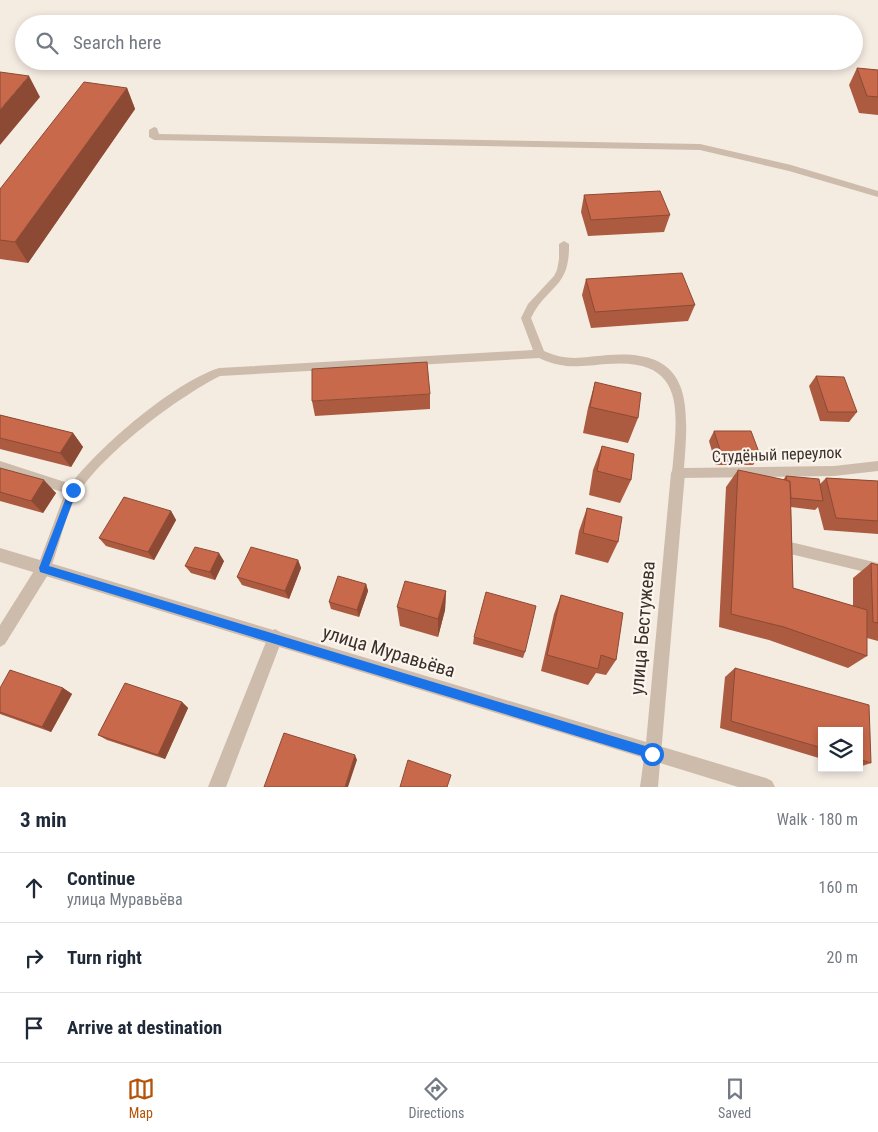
<!DOCTYPE html>
<meta charset="utf-8">
<style>
:root{--surface:#fff;--page:#f6f6f7;--text:#1f2937;--muted:#747a83;--line:#e0e1e3;--accent:#b45309}
body{margin:0;font-family:"Roboto Condensed",sans-serif;background:var(--page);color:var(--text)}
.controls{position:absolute;right:15px;bottom:15px;display:grid;overflow:hidden;border-radius:0px;box-shadow:0 2px 8px #0003}
.controls button{width:45px;height:45px;display:grid;place-items:center;padding:0;border:0;border-bottom:1px solid var(--line);background:var(--surface);color:var(--text);font:25px sans-serif}
.stop{position:absolute;width:15px;height:15px;margin:-11px;border:4px solid #1a73e8;border-radius:50%;background:#fff}
.stop.end{background:#1a73e8;border-color:#fff;box-shadow:0 1px 5px #0008}
.list{margin:0;padding:0;list-style:none}
h2{display:flex;justify-content:space-between;align-items:center;height:65px;margin:0;padding:0 20px;font-size:21px}
h2 small{font-size:16px;font-weight:400;color:var(--muted)}
.list li{display:grid;grid-template-columns:32px 1fr auto;gap:15px;align-items:center;box-sizing:border-box;height:70px;padding:0 20px;border-top:1px solid var(--line)}
.list b{display:block;font-size:19px;white-space:nowrap}
.list p{margin:0;font-size:16px;white-space:nowrap;color:var(--muted)}
.list em{font-size:16px;font-style:normal;color:var(--muted)}
.icon{flex:none;width:28px;height:28px;fill:none;stroke:currentColor;stroke-width:2;stroke-linecap:round;stroke-linejoin:round}
.map{position:relative;flex:none;width:878px;height:787px;overflow:hidden}
.search{position:absolute;background:var(--surface);box-shadow:0 2px 8px #0003;left:15px;right:15px;top:15px;height:55px;display:flex;align-items:center;gap:12px;box-sizing:border-box;padding:0 18px;border-radius:28px;color:var(--muted);font-size:19px}
.sheet{height:275px;background:var(--surface)}
nav{display:flex;justify-content:space-around;align-items:center;box-sizing:border-box;height:70px;border-top:1px solid var(--line);background:var(--surface);font-size:14px;color:var(--muted)}
nav a{display:grid;justify-items:center;gap:2px}
nav .on{color:var(--accent)}
.map>svg:first-child{display:block}
.lines{fill:none;stroke-linecap:round;stroke-linejoin:round}
.service{fill:#cdbbac;fill-rule:evenodd}
.minor{fill:#cdbbac;fill-rule:evenodd}
.tertiary{fill:#cdbbac;fill-rule:evenodd}
.wall{fill:#ac5a40}
.shaded-wall{fill:#8c4a34}
.building{fill:#c8694b;stroke:#8c4a34}
.route{fill:#1a73e8}
.labels{text-anchor:middle;stroke-width:4.5;stroke-linejoin:round;paint-order:stroke}
.street-label{font-size:16px;fill:#3b302b;stroke:#fbf5ee}
.near-street-label{font-size:19px;fill:#3b302b;stroke:#fbf5ee}
</style>
<div class="map">
<svg width="878" height="787" viewBox="0 0 878 787">
<rect width="100%" height="100%" fill="#f4ebe1"/>
<g class="lines">
<!-- service -->
<g class="service">
<path d="M564,241l5,3c1,45 -22,41 -38,74l13,33c24,11 39,6 64,4 85,-7 81,48 76,113l150,-2 44,-5v10l-44,5 -156,2 -4,-1 -2,-4c5,-59 17,-116 -65,-109 -27,2 -42,6 -68,-6l-319,18c-42,21 -118,78 -142,118 -15,24 -18,53 -29,78l-5,2 -5,-2 -2,-4 28,-75 -65,-22v-10l71,23c29,-38 102,-101 148,-116l314,-18 -12,-32 7,-14 26,-28 3,-6 2,-11v-15z"/>
<path d="M782,540l96,23v12l-96,-23 -5,-2 -1,-4 1,-4z"/>
</g>
<!-- minor -->
<g class="minor">
<path d="M154,127l3,1 2,6 541,10 91,21 87,26v6l-89,-26 -89,-21 -546,-10 -5,-3v-7z"/>
<path d="M678,467l5,2 2,4 -24,281 -2,6 -6,2 -6,-2 -2,-6 26,-281 2,-4z"/>
<path d="M44,561l5,2 2,5 -2,5 -44,71 -5,3v-22l39,-62z"/>
<path d="M275,629l5,3 3,5 -57,150h-18l62,-155z"/>
</g>
<!-- tertiary -->
<path class="tertiary" d="M0,548l766,230 6,3 3,6h-37l-78,-24 -2,24h-18l4,-29 -644,-196z"/>
</g>
<!-- wall -->
<g class="wall">
<path d="M857,68l21,2v45l-19,-2 -10,-28z"/>
<path d="M127,88l8,21 -107,154 -28,-4v-70z"/>
<path d="M584,195l86,20 -6,17 -76,4 -7,-24z"/>
<path d="M586,279l109,26 -7,16 -97,7 -9,-33z"/>
<path d="M816,376l41,36 -8,10 -29,-1 -11,-35z"/>
<path d="M595,382l43,36 -10,25 -45,-10 5,-25z"/>
<path d="M430,394v15l-115,7 -3,-15z"/>
<path d="M0,415l73,18 10,14 -12,20 -71,-18z"/>
<path d="M714,431l46,24 -7,10h-37l-7,-24z"/>
<path d="M602,446l29,34 -11,23 -31,-8 4,-25z"/>
<path d="M0,468l56,25 -13,20 -43,-12z"/>
<path d="M738,470l45,10 3,-4 34,8 6,-6 52,3v53l-54,-4 -6,-23 -3,3 -24,-3 2,81 60,18v-28l18,-15 7,2v76l-11,-3v18l-19,12 -79,-28 -50,-13 7,-140z"/>
<path d="M587,508l31,34 -10,21 -33,-9 4,-23z"/>
<path d="M171,511l5,9 -22,40 -48,-14 -7,-8z"/>
<path d="M298,560l3,8 -12,31 -47,-14 -5,-8z"/>
<path d="M224,561l-9,19 -24,-7 -6,-7z"/>
<path d="M366,584l2,7 -9,26 -28,-8 -2,-7z"/>
<path d="M446,591l-1,19 -7,27 -38,-11 -3,-19z"/>
<path d="M561,595l55,65 -10,15 -10,-2 -8,12 -47,-14 13,-57z"/>
<path d="M474,637l51,15 -2,6 -50,-14z"/>
<path d="M735,668l87,63v28l-102,-31 5,-51z"/>
<path d="M0,688h63l9,6 -21,38 -51,-18z"/>
<path d="M182,702l6,6 -23,51 -58,-19 -9,-5z"/>
<path d="M859,759l12,4 -12,4z"/>
</g>
<!-- shaded-wall -->
<g class="shaded-wall">
<path d="M29,76l11,21 -40,48v-35z"/>
<path d="M127,88l8,21 -107,154 -13,-21z"/>
<path d="M73,433l10,14 -12,20 -11,-14z"/>
<path d="M44,480l12,13 -13,20 -12,-12z"/>
<path d="M171,511l5,9 -22,40 -6,-8z"/>
<path d="M219,553l5,8 -9,19 -5,-8z"/>
<path d="M298,560l3,8 -12,31 -4,-8z"/>
<path d="M366,584l2,7 -9,26 -2,-7z"/>
<path d="M446,591l-1,19 -7,27v-18z"/>
<path d="M63,688l9,6 -21,38 -9,-5z"/>
<path d="M182,702l6,6 -23,51 -7,-4z"/>
<path d="M355,755l2,5 -9,27h-3z"/>
</g>
<!-- building -->
<g class="building">
<path d="M857,68l21,2v27l-11,-1z"/>
<path d="M0,72l29,4 -29,34z"/>
<path d="M84,82l43,6 -112,154 -15,-2v-51z"/>
<path d="M660,191l10,24 -79,5 -7,-25z"/>
<path d="M682,273l13,32 -100,7 -9,-33z"/>
<path d="M427,362l3,32 -118,7v-32z"/>
<path d="M816,376l28,1 13,35h-29z"/>
<path d="M595,382l46,11 -3,25 -48,-11z"/>
<path d="M0,415l73,18 -13,20 -60,-15z"/>
<path d="M714,431h37l9,24 -38,1z"/>
<path d="M602,446l32,8 -3,26 -34,-9z"/>
<path d="M0,468l44,12 -13,21 -31,-9z"/>
<path d="M738,470l52,11 3,107 74,22v46l-83,-29 -53,-13z"/>
<path d="M786,476l33,3 4,22 -32,-3 -1,-17h-3z"/>
<path d="M826,478l52,3v40l-42,-3z"/>
<path d="M124,497l47,14 -23,41 -49,-14z"/>
<path d="M587,508l35,9 -4,25 -35,-9z"/>
<path d="M195,547l24,6 -9,19 -25,-6z"/>
<path d="M251,547l47,13 -13,31 -48,-14z"/>
<path d="M871,563l7,2v58l-5,-1z"/>
<path d="M338,576l28,8 -9,26 -28,-8z"/>
<path d="M405,581l41,10 -8,28 -41,-12z"/>
<path d="M486,592l50,14 -11,46 -51,-15z"/>
<path d="M561,595l62,18 -7,47 -15,-5 -3,14 -51,-14z"/>
<path d="M735,668l134,37 2,58 -12,-4v-28h-37v17l-91,-27z"/>
<path d="M10,670l53,18 -21,39 -42,-15v-24z"/>
<path d="M125,683l57,19 -24,53 -60,-20z"/>
<path d="M284,733l71,22 -10,32h-81z"/>
<path d="M408,760l43,15 -4,12h-47z"/>
</g>
<!-- route -->
<path class="route" d="M73,486l4,4 -28,76 603,182 6,6 -2,4 -4,1 -612,-187 -1,-4 30,-78z"/>
<g class="labels">
<!-- street labels -->
<g class="street-label">
<text transform="translate(777 454) rotate(-2)" y="6">Студёный переулок</text>
</g>
<!-- near-street labels -->
<g class="near-street-label">
<text transform="translate(642 628) rotate(-85)" y="7">улица Бестужева</text>
<text transform="translate(389 651) rotate(17)" y="7">улица Муравьёва</text>
</g>
</g>
</svg>
<div class="controls">
<button><svg class="icon" aria-label="layers" viewBox="0 0 24 24"><path d="M12 4l9 5-9 5-9-5zM3 14l9 5 9-5"/></svg></button>
</div>
<div class="stop" style="left:652px;top:754px"></div>
<div class="stop end" style="left:73px;top:490px"></div>
<div class="search"><svg class="icon" aria-label="search" viewBox="0 0 24 24"><circle cx="10" cy="10" r="6"/><path d="M15 15l6 6"/></svg>Search here</div>
</div>
<section class="sheet">
<h2>3 min<small>Walk · 180 m</small></h2>
<ul class="list">
<li><svg class="icon" aria-label="ahead" viewBox="0 0 24 24"><path d="M12 20V5M6 11l6-6 6 6"/></svg><div><b>Continue</b><p>улица Муравьёва</p></div><em>160 m</em></li>
<li><svg class="icon" aria-label="right" viewBox="0 0 24 24"><path d="M7 20v-9h11M14 6l5 5-5 5"/></svg><div><b>Turn right</b></div><em>20 m</em></li>
<li><svg class="icon" aria-label="arrive" viewBox="0 0 24 24"><path d="M6 21V4h12l-3 4 3 4H6"/></svg><div><b>Arrive at destination</b></div></li>
</ul>
</section>
<nav>
<a class="on"><svg class="icon" aria-label="map" viewBox="0 0 24 24"><path d="M3 6l6-2 6 2 6-2v14l-6 2-6-2-6 2zM9 4v14M15 6v14"/></svg>Map</a>
<a><svg class="icon" aria-label="directions" viewBox="0 0 24 24"><path d="M12 3l9 9-9 9-9-9zM9 14v-3h6M13 9l2 2-2 2"/></svg>Directions</a>
<a><svg class="icon" aria-label="saved" viewBox="0 0 24 24"><path d="M7 4h10v16l-5-4-5 4z"/></svg>Saved</a>
</nav>
